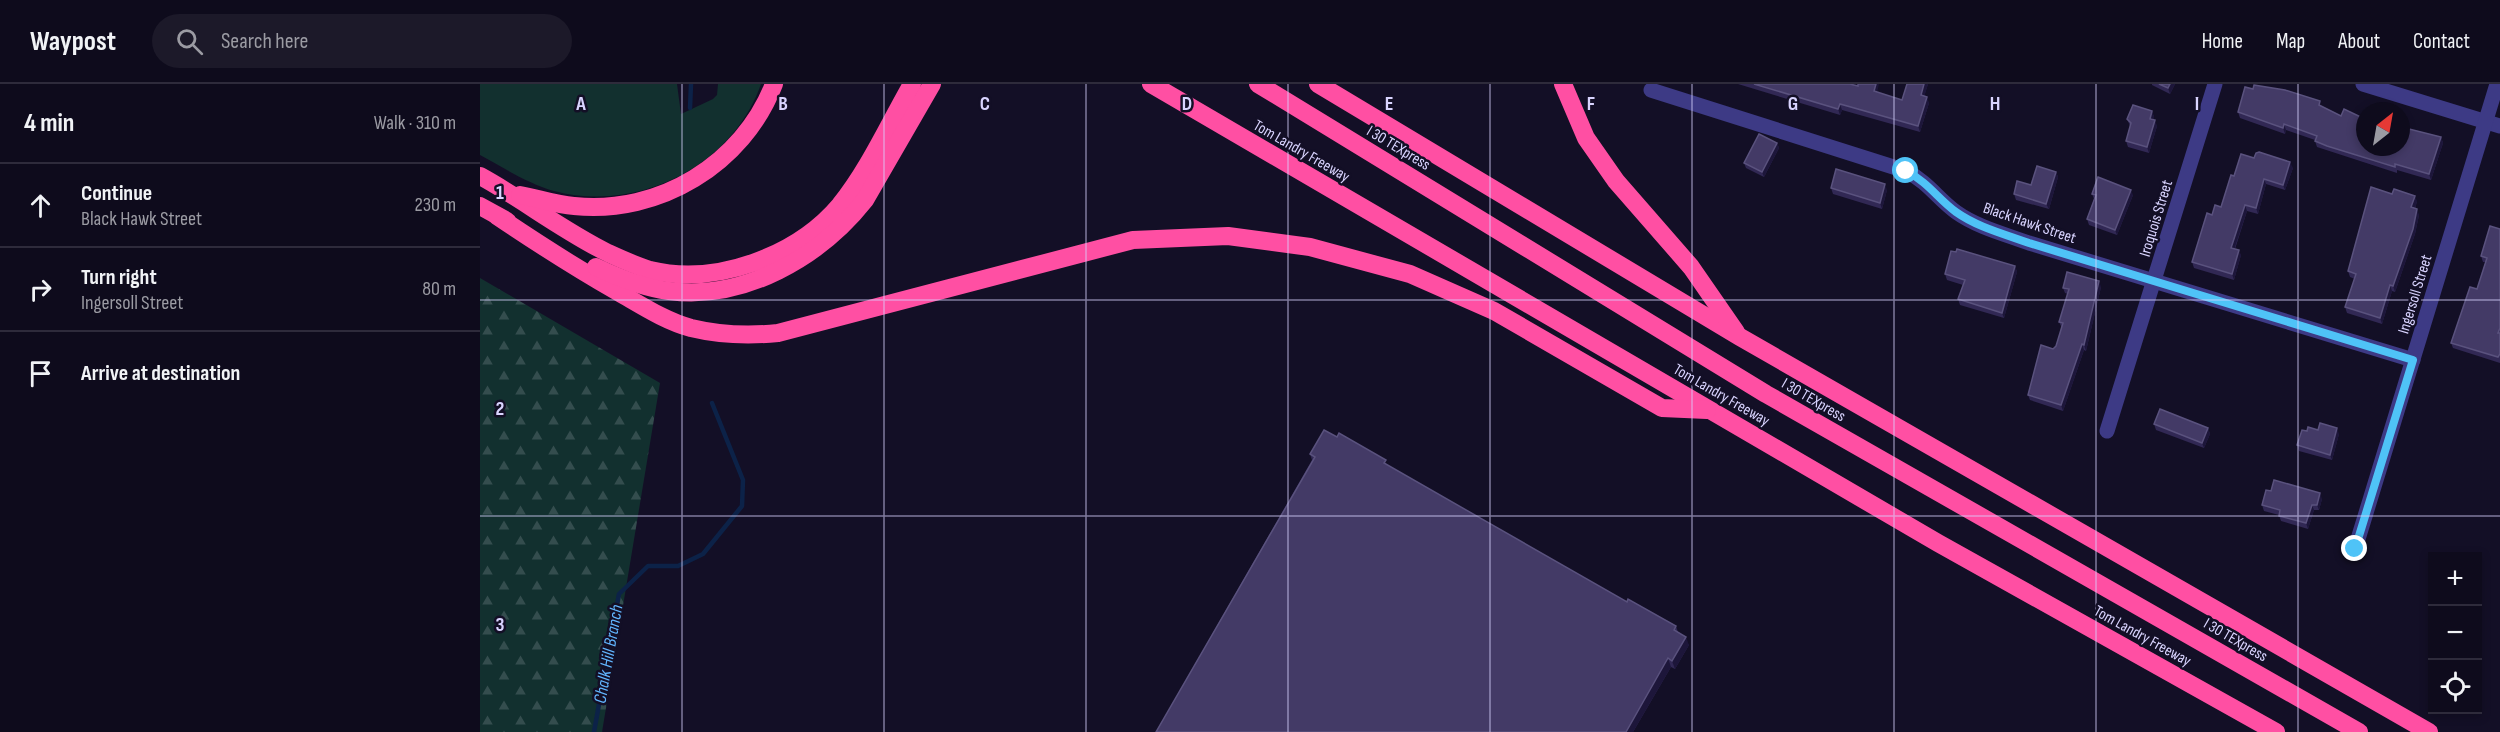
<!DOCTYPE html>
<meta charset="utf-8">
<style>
:root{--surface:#0e0b1c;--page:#1c1929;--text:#f1f3f6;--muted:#9b9ba3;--line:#2e2b3b}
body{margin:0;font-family:"Sofia Sans Condensed",sans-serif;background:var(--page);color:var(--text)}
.controls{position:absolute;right:18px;bottom:18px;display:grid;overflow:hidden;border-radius:0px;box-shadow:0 3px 9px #0003}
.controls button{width:54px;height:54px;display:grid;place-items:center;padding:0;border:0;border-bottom:2px solid var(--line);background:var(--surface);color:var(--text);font:30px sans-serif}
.compass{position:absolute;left:1876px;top:18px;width:54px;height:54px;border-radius:50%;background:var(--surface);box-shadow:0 3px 9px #0003;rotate:31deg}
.stop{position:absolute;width:18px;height:18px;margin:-14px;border:4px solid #4fc3f7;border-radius:50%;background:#fff}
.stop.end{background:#4fc3f7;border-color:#fff;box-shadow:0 2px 6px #0008}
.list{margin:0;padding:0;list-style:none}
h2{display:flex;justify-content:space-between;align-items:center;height:78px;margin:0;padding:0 24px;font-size:26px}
h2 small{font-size:20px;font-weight:400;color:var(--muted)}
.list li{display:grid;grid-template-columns:39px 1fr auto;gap:18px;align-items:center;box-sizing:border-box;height:84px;padding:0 24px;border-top:2px solid var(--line)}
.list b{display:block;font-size:22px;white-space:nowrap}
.list p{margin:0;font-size:20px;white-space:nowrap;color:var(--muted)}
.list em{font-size:20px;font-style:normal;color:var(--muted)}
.icon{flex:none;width:33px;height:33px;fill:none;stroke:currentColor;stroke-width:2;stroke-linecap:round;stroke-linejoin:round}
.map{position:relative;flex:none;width:2020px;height:648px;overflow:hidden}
header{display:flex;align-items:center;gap:36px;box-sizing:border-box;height:84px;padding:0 30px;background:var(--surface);border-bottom:2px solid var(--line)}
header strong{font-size:28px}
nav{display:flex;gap:33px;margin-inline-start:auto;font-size:21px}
.search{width:420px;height:54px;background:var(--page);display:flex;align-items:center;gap:15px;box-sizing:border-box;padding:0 21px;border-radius:33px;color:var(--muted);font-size:22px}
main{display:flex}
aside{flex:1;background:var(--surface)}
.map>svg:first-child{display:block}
.grass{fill:#12302f}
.forest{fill:url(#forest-firs)}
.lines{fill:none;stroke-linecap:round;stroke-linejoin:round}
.stream{stroke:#0c2248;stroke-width:4.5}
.minor{stroke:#3d3a85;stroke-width:15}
.highway{stroke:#ff4fa3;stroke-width:18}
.wall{fill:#312854}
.shaded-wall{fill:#1d163a}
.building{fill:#433a66;stroke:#5a527e;stroke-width:1.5}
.route{stroke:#4fc3f7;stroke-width:8}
.grid{fill:none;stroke:#d9d4ff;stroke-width:1.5;stroke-opacity:0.55}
.labels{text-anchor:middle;stroke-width:5;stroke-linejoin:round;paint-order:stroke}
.street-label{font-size:16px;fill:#d9d4ff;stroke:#130f26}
.water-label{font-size:18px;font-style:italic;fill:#62b6ff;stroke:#130f26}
.grid-label{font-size:20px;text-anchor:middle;font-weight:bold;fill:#d9d4ff;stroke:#130f26;stroke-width:5;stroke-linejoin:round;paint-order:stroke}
</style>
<header>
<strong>Waypost</strong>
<div class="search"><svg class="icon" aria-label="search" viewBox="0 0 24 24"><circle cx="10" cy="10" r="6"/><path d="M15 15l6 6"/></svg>Search here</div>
<nav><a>Home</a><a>Map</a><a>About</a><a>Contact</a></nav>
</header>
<main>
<aside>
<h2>4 min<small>Walk · 310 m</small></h2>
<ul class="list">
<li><svg class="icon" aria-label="ahead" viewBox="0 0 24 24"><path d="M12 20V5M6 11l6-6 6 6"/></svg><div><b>Continue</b><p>Black Hawk Street</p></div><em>230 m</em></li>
<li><svg class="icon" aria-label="right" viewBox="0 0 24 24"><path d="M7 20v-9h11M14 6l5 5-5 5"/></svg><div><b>Turn right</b><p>Ingersoll Street</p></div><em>80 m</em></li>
<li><svg class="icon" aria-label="arrive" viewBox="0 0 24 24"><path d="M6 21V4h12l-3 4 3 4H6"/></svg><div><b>Arrive at destination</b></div></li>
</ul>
</aside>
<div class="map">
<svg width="2020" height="648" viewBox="0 0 2020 648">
<defs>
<pattern id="forest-firs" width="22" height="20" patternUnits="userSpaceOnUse" patternTransform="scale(1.5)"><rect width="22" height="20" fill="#12302f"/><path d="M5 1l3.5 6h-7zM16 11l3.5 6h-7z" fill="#344d4e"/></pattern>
</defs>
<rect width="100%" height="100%" fill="#130f26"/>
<!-- grass -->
<path class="grass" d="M0,0h197l4,30 32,-15 4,-4 1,-11h43c-29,83 -124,129 -207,107 -27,-8 -50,-23 -74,-36z"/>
<!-- forest -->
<path class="forest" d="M0,194l180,105 -58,349h-122z"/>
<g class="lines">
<!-- stream -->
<g class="stream">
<path d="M210,24l1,-24"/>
<path d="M114,648l25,-138 29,-28h30l25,-12 39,-48 1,-26 -31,-77"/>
</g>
<!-- minor -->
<g class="minor">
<path d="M1883,0l137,42"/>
<path d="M1171,6l255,81c23,12 31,27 50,41 21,15 48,22 73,31l384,117"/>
<path d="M1627,347l108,-347"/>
<path d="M1875,465l142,-465"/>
</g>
<!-- highway -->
<g class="highway">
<path d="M671,0l787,459 338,189"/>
<path d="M778,0l508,310 593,338"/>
<path d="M838,0l422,253 689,395"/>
<path d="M1083,0l23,54 30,43 75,86 45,65"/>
<path d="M0,92c44,24 83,55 128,77 13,6 29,13 42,17 66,16 147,-14 190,-65 29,-36 49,-81 72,-121"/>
<path d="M40,111c17,3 36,10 54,11 85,9 169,-42 200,-122"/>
<path d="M0,122l27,15"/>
<path d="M17,132c40,27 79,52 121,76 23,13 47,29 73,36 29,7 57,8 87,5l355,-93 95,-4 82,11 100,27 84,37 168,97 45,2"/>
<path d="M116,183c23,11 47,21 73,24 75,10 151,-34 196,-91l67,-116"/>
</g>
</g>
<!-- wall -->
<g class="wall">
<path d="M1258,0h112l52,16 5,-16h21l-4,12 5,7 -9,29 -78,-22 -2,5z"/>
<path d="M1672,0h23l-5,10 -18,-9z"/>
<path d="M1842,22l43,41 76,-10 2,6 -12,37 -34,-10v3l-80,-26 -2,-6v-1l-29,-10 -1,4 -45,-16 -2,-6z"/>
<path d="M1672,27l2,6 -1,3 4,6 -8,27 -21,-6 -2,-6 4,-15 -3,-7z"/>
<path d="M1297,59l2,5 -15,29 -18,-9 -2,-5z"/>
<path d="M1774,74l39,10 -8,22 -19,-6 -8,30 -11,-3 -12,38 6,6 -7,25 -40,-12 -2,-6 20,-47 9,-8 13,-31z"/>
<path d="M1576,88l2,5 -9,32 -33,-9 -2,-6z"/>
<path d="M1351,104l56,2 -5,19 -49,-15z"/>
<path d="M1612,110l41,1 -16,40 -28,-10 -2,-6 7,-20z"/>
<path d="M1937,117l-2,8 4,6 -4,19 -20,58 -3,-1 -10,33 -35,-11 -2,-6 10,-28 -5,-2 -2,-6z"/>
<path d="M2020,145v134l-47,-15 -2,-5 26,-54 9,-27h-3l-2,-6z"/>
<path d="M1535,182l2,6 -13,46 -44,-13 -2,-6 5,-14 -16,-5 -2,-6z"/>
<path d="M1621,203l-15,64 -2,-1 -21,61 -33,-11 -2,-5 25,-46 3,-3 6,-18 -3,-6 9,-28 -3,-1 -2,-5z"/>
<path d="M1674,340l54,4 2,6 -6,14 -48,-18z"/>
<path d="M1827,347l32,3 -7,26 -33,-9 -2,-6z"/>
<path d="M830,370l77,11 240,137 49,24 2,6 11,13 -14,24 -4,-2 -38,65h-477l156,-272z"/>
<path d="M1791,407l51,8 -3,11h-5l-6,19 -27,-8 -2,-6 -15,-4 -2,-6z"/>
</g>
<!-- shaded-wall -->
<g class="shaded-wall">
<path d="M1396,0h3l-3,13 -2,-6z"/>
<path d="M1444,0h4l-5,17 -2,-6z"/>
<path d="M1690,0h5l-5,10 -2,-6z"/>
<path d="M1447,13l2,6 -9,29 -2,-6z"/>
<path d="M1360,20l2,6 -2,5 -2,-6z"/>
<path d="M1672,27l2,6 -2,7 -2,-5z"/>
<path d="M1675,36l2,6 -8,27 -2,-6z"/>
<path d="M1804,40l2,6 -1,4 -2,-6z"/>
<path d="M1961,53l2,6 -12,37 -2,-6z"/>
<path d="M1297,59l2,5 -15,29 -2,-5z"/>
<path d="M1810,78l3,6 -8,22 -2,-5z"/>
<path d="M1576,88l2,5 -9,32 -3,-5z"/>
<path d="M1784,95l2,5 -8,30 -2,-6z"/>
<path d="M1405,100l2,6 -5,19 -2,-6z"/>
<path d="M1651,106l2,5 -16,40 -2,-5z"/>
<path d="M1935,112l2,5 -3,12 -3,-6z"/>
<path d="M1765,121l2,6 -14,42 -2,-5z"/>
<path d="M1937,125l2,6 -4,19 -20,58 -2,-6z"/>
<path d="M1759,166l2,5 -7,25 -2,-6z"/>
<path d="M1535,182l2,6 -13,46 -2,-5z"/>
<path d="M1619,197l2,6 -15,64 -2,-6z"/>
<path d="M1910,201l2,6 -10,33 -2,-6z"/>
<path d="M1602,260l2,6 -21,61 -2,-6z"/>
<path d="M1728,344l2,6 -6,14 -2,-5z"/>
<path d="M1857,344l2,6 -7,26 -2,-5z"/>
<path d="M1840,409l2,6 -3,11 -2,-5z"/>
<path d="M1832,421l2,5 -6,19 -2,-6z"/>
<path d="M1206,553l3,8 -14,24 -3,-8z"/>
<path d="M1188,574l3,9 -38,65h-7z"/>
</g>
<!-- building -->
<g class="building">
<path d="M1274,0h96l8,2v-2h18l-2,7 28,9 5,-16h17l-3,11 6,2 -9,29 -78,-22 -2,5z"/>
<path d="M1679,0h11l-2,4z"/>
<path d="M1774,1l31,5 35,11 -1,4 22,11 3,-7 21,10v28h36v-20l40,10 -12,37 -34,-10v3l-68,-21 -12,-5 2,-5 -33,-12 -1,4 -45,-16 7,-25 8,2z"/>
<path d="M1653,21l19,6 -2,8 5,1 -8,27 -21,-6 5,-18 -4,-4z"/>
<path d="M1279,50l18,9 -15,29 -18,-9z"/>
<path d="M1779,68l31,10 -7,23 -19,-6 -8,29 -11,-3 -14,43 8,2 -7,24 -40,-12 15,-49 5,2 3,-10 6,2 10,-32 3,1 7,-22 13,4 2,-5z"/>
<path d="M1557,82l19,6 -10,32 -32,-10 3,-13 14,4z"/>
<path d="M1356,85l49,15 -5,19 -49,-15z"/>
<path d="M1618,93l33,13 -16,40 -28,-11 9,-24 -4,-1z"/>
<path d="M1891,103l21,7 2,-5 21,7 -4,11 6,2 -4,20 -20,57 -3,-1 -10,33 -35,-11 11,-33 -8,-3z"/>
<path d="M2010,142l10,3v99l-2,5h2v21l-2,3 -47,-14 19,-56 7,2 10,-31 -6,-2z"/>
<path d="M1477,165l58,17 -13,47 -44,-14 7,-19 -20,-6 6,-23 5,1z"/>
<path d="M1587,188l32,9 -15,64 -2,-1 -21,61 -33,-10 13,-50 12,4 3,-3 7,-23 -4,-1 10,-33 -6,-1z"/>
<path d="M1680,325l48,19 -6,15 -48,-19z"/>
<path d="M1840,339l17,5 -7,27 -33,-10 5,-15 5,1 1,-4 10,3z"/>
<path d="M844,346l13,7 2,-4 47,27 -2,3 243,139 1,-3 48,27 -2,4 12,7 -14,24 -4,-3 -42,74h-470l159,-275 -5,-3z"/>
<path d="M1794,396l46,13 -3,12h-5l-6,18 -27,-7 1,-6 -18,-5 4,-15 5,1z"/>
</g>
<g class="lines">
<!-- route -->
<path class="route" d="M1426,87c23,12 31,27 50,41 21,15 48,22 73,31l384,117 -58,189"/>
</g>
<!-- grid -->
<path class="grid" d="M202,0v648M404,0v648M606,0v648M808,0v648M1010,0v648M1212,0v648M1414,0v648M1616,0v648M1818,0v648M0,216h2020M0,432h2020"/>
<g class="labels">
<!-- street labels -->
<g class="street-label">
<text transform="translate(919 63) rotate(31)" y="6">I 30 TEXpress</text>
<text transform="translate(822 66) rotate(30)" y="6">Tom Landry Freeway</text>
<text transform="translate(1675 134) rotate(-73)" y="6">Iroquois Street</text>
<text transform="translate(1550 138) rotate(19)" y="6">Black Hawk Street</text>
<text transform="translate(1934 210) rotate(-73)" y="6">Ingersoll Street</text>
<text transform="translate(1242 310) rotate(30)" y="6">Tom Landry Freeway</text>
<text transform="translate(1334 315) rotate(30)" y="6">I 30 TEXpress</text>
<text transform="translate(1663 551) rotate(29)" y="6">Tom Landry Freeway</text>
<text transform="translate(1756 555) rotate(30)" y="6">I 30 TEXpress</text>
</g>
<!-- water labels -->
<g class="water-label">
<text transform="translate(128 570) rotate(-80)" y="6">Chalk Hill Branch</text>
</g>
</g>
<g class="grid-label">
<text x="101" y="26">A</text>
<text x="303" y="26">B</text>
<text x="505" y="26">C</text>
<text x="707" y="26">D</text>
<text x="909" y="26">E</text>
<text x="1111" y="26">F</text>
<text x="1313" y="26">G</text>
<text x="1515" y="26">H</text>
<text x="1717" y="26">I</text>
<text x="20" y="115">1</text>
<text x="20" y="331">2</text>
<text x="20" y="547">3</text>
</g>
</svg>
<div class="controls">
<button>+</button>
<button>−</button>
<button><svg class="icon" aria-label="locate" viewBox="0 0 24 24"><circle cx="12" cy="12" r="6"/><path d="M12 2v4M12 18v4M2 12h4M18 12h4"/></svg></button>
</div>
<svg class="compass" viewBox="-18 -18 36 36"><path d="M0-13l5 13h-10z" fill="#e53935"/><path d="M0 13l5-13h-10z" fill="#9b9ba3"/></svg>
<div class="stop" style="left:1426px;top:87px"></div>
<div class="stop end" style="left:1875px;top:465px"></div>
</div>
</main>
